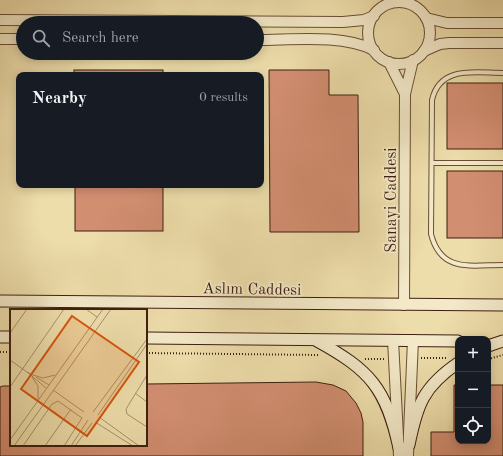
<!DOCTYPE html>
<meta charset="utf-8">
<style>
:root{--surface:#171b24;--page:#242831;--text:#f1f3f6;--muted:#9ea1a6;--line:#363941}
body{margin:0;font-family:"Old Standard TT",serif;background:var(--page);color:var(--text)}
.controls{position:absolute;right:12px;bottom:12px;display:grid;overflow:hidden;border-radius:8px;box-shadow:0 2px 10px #0003}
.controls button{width:36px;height:36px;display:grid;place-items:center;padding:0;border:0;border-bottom:1px solid var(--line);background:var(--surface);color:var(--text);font:20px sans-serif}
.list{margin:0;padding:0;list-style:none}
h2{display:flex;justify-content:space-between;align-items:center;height:52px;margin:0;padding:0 16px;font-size:17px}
h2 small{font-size:13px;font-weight:400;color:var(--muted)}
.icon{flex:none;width:22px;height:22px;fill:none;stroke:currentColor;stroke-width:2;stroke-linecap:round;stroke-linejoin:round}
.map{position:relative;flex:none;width:503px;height:456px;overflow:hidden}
.search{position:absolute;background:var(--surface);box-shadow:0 2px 10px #0003;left:16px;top:16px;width:248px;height:44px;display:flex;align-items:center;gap:10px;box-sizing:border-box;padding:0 14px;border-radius:22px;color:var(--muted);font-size:15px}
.panel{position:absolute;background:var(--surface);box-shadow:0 2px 10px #0003;left:16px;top:72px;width:248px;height:116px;border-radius:8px}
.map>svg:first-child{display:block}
.building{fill:#d28e71;stroke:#3d1f10}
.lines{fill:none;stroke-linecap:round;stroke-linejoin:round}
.service-casing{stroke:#694e36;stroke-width:6}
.tertiary-casing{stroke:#694e36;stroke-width:12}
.secondary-casing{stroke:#3d1f10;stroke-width:13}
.path{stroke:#3d1f10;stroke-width:2;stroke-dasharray:1 2;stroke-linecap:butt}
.service{stroke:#f3e9c8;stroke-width:4}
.tertiary{stroke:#f3e9c8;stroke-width:10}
.secondary{stroke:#f3e9c8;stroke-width:11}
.labels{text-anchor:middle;stroke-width:3.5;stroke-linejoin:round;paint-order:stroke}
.street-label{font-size:16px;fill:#3d1f10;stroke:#f3e9c8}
.inset-road{fill:none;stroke:#a7916c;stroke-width:1}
.view{fill:#d7530c;fill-opacity:0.15;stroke:#d7530c;stroke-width:2}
.inset-edge{fill:none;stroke:#3d1f10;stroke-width:2}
</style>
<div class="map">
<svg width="503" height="456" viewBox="0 0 503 456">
<rect width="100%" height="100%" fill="#edddaa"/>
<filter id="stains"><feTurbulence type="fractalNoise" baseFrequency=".005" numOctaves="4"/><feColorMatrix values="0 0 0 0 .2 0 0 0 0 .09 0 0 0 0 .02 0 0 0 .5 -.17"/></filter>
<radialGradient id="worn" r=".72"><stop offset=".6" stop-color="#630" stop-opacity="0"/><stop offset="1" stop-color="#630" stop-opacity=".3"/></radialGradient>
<!-- building -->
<g class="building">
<rect x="74" y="70" width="89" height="5"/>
<path d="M269,70h60v25h29l1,137h-89z"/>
<rect x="447" y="83" width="56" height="66"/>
<rect x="447" y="171" width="56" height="67"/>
<rect x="75" y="185" width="88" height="46"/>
<path d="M316,382l17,3 13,6 10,12 5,10 2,9v34h-363v-69l3,-1h8v59h135v-61z"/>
<path d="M454,385h4v56h30v-56h15v71h-72v-24h23z"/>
</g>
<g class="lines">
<defs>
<g id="service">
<path d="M503,73c-28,0 -63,-8 -71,27l-1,134c10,39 39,31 72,31"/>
<path d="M433,163h70"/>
</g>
<g id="tertiary">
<circle cx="399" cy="33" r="31"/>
<path d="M426,18l21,5h56"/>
<path d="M0,20l343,2 21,-2 10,-4"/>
<path d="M0,39h23"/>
<path d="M257,40c36,0 84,-6 117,10"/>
<path d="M424,51l16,-7 9,-1h54"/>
<path d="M389,62l16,32 8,-34"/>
<path d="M404,305l1,-211"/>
<path d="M393,340l6,116"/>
<path d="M408,456l5,-116"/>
</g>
<g id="secondary">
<path d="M0,301l503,4"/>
<path d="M0,337h11"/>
<path d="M146,338l312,3"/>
<path d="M317,341c53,29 69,47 82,107"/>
<path d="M488,346l15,-5"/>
<path d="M409,445c8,-40 14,-58 49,-82"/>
</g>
</defs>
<!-- service casing -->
<use href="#service" class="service-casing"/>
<!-- tertiary casing -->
<use href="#tertiary" class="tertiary-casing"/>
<!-- secondary casing -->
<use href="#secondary" class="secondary-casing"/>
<!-- path -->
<g class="path">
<path d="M0,352h11"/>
<path d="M146,353l173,2"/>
<path d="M421,358h25"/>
<path d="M365,359h19"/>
<path d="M488,359l15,-4"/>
</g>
<!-- service -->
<use href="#service" class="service"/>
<!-- tertiary -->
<use href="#tertiary" class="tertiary"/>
<!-- secondary -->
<use href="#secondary" class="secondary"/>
</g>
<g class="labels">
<!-- street labels -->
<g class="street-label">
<text transform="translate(390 200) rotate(-90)" y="6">Sanayi Caddesi</text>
<text transform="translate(252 288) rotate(1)" y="6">Aslım Caddesi</text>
</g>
</g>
<!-- overview -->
<g transform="translate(10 309)">
<rect width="137" height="137" fill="#edddaa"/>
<path class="inset-road" d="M76,0l11,8M0,24l17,-24M0,51l17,12M23,66l-6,-3 19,16M23,66l10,3 12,-3M137,66l-21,34 1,5 20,13M22,68l6,9v13M26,68l13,8M0,78l54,-78M43,81l31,22M125,84l12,9M83,103l54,-73M88,106l49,-71M89,108l40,29M85,113l38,24M0,131l93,-131M4,137l97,-137M13,137l29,-42 6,-3 24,17 -18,28M35,137l26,-37M61,137l17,-26M65,137l17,-23"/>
<path class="view" d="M62,7l67,46 -52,74 -66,-47z"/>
<rect width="137" height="137" class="inset-edge"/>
</g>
<rect width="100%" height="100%" filter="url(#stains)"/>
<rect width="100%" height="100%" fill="url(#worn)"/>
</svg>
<div class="controls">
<button>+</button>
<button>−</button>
<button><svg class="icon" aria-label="locate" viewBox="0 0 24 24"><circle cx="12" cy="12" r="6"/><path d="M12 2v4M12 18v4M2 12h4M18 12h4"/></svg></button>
</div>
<div class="search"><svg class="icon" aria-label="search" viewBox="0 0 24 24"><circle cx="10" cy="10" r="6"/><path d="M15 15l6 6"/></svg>Search here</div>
<section class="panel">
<h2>Nearby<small>0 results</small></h2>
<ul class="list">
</ul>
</section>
</div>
